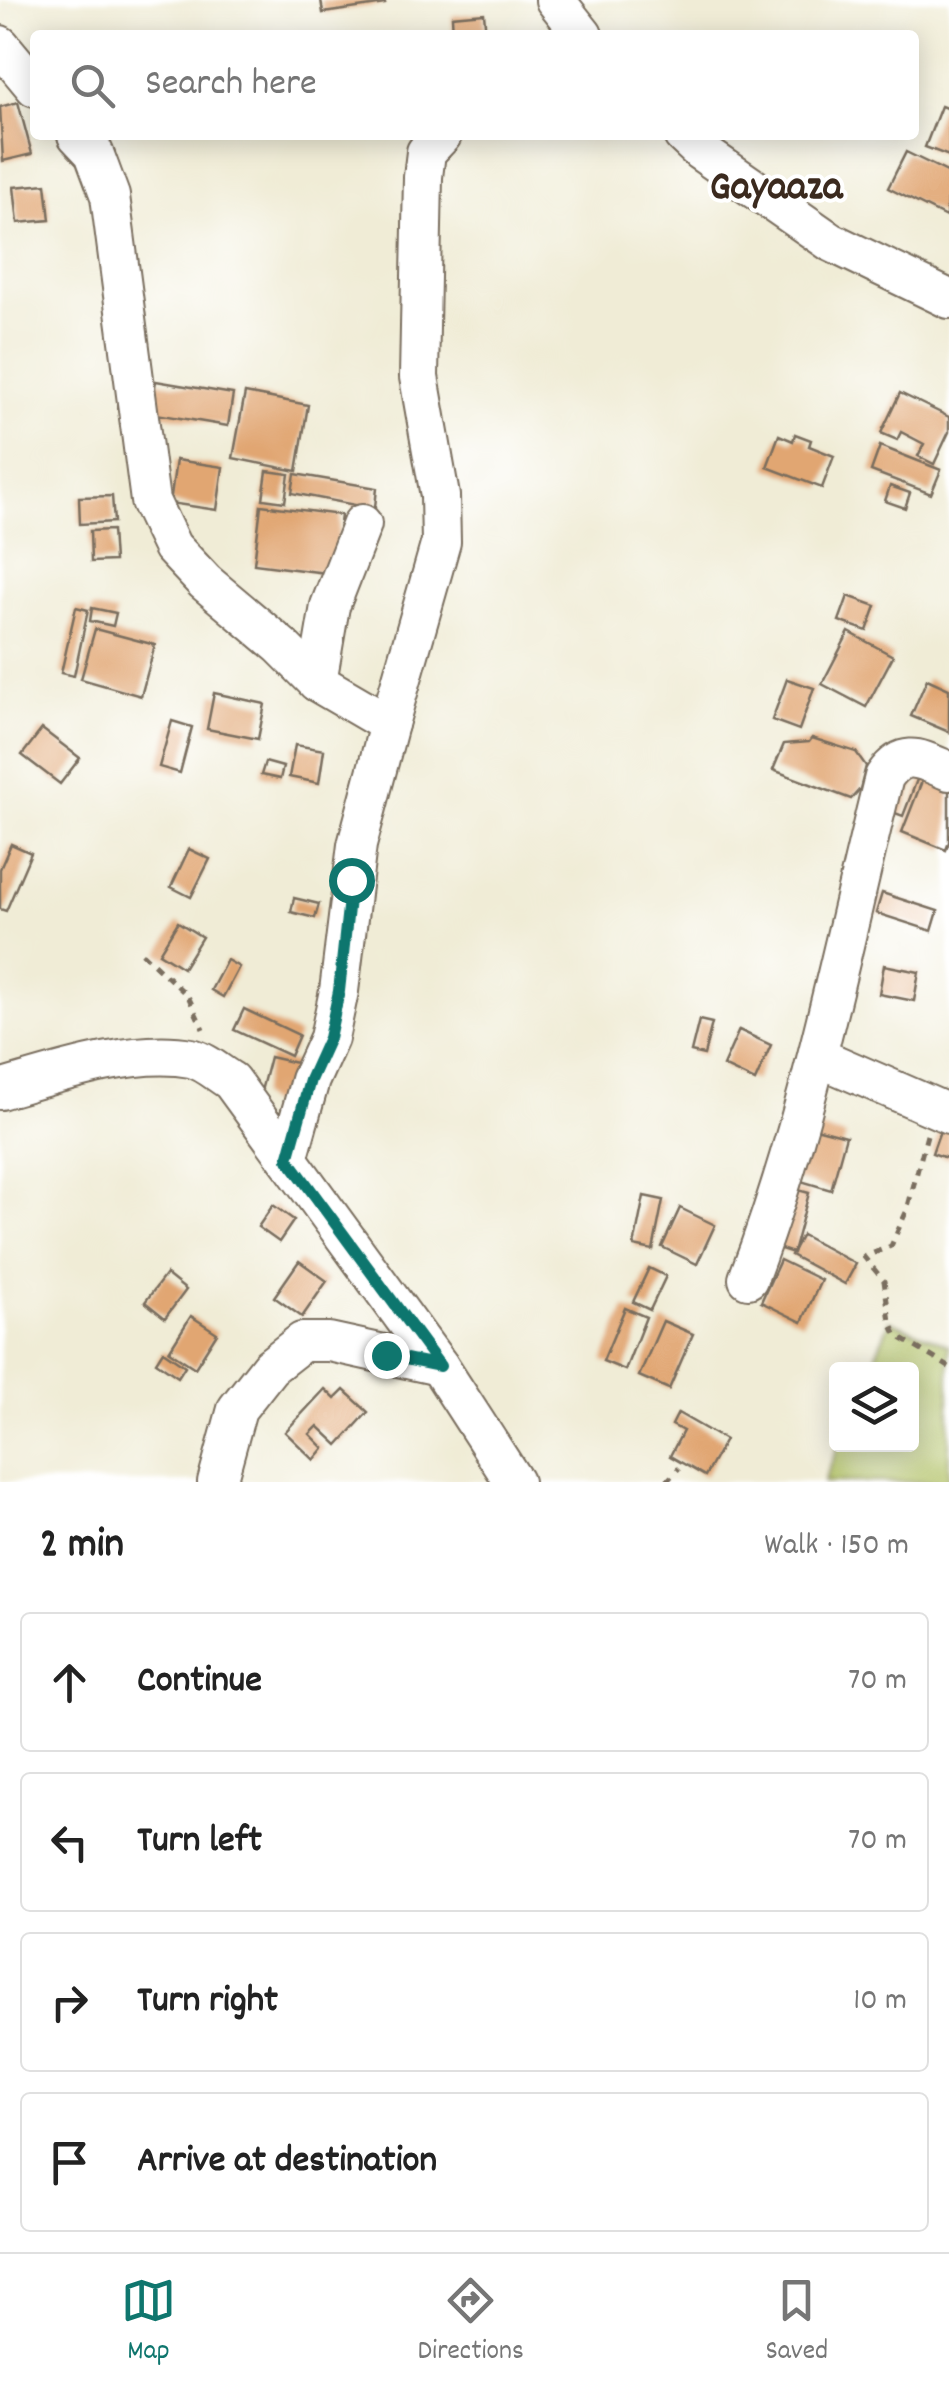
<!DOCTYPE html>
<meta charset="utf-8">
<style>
:root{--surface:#fff;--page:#f2f2f2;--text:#222;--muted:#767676;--line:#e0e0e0;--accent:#0f766e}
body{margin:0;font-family:Dekko,sans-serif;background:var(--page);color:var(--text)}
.controls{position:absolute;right:30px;bottom:30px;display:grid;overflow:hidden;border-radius:10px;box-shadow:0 5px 25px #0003}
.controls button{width:90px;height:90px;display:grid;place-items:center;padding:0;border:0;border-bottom:2px solid var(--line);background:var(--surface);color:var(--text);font:50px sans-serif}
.stop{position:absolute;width:30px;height:30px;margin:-22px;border:8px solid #0f766e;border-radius:50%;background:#fff}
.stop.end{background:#0f766e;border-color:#fff;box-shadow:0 2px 10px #0008}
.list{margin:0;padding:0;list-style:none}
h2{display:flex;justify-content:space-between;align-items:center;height:130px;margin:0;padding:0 40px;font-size:42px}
h2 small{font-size:32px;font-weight:400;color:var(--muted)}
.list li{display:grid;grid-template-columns:65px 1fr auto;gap:30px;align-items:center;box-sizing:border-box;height:140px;margin:0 20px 20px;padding:0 20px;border:2px solid var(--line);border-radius:10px}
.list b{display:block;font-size:38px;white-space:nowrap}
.list em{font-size:32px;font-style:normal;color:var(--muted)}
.icon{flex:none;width:55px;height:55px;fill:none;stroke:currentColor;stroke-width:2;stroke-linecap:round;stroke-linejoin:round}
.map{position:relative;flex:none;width:949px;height:1482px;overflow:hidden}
.search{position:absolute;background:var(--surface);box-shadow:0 5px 25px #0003;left:30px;right:30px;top:30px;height:110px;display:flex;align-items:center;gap:25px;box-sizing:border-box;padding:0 35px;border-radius:10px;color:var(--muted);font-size:38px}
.sheet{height:770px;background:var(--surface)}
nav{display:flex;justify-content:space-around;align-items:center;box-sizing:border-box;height:140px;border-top:2px solid var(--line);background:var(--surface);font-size:28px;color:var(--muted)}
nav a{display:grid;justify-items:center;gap:5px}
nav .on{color:var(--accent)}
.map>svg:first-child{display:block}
.green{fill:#afbf62;stroke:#757440;stroke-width:2.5}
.building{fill:#e1a672}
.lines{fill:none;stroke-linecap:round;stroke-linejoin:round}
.minor-casing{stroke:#7a6e5e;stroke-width:42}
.path{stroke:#7a6e5e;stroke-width:5;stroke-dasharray:8 8;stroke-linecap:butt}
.minor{stroke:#fff;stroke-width:38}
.route{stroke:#0f766e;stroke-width:12}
.labels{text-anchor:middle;stroke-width:8;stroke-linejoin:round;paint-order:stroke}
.quarter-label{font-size:42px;font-weight:bold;fill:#3b2a1e;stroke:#fff}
</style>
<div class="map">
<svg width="949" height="1482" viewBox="0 0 949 1482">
<rect width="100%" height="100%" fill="#fff"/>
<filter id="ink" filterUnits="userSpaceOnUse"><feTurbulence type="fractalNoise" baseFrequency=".01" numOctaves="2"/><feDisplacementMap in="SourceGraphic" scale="20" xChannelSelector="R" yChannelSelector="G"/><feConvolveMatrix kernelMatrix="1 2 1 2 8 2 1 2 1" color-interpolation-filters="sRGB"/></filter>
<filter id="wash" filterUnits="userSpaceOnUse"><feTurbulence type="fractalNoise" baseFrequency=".0048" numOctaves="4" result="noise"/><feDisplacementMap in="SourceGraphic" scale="40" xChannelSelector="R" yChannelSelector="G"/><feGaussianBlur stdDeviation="2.25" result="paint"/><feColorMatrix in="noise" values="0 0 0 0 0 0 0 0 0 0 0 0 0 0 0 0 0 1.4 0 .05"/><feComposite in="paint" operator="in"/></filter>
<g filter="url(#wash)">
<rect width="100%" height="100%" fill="#f0ecd6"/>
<!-- green -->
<path class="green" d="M890,1321l59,24v137h-125l15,-37 73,-1v-74l-42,-1z"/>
<g id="blocks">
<!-- building -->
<g class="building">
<path d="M321,0h63l1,4 -62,9z"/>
<path d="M484,13l2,22h-33l-1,-19z"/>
<path d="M18,102l14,52 -29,7 -3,-54z"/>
<path d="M941,106l8,3v47l-24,-9z"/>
<path d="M906,152l43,21 -3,44 -58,-29z"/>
<path d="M46,184l4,36 -32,3 -4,-36z"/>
<path d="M156,381l77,13 -5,32 -78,-13z"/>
<path d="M245,393l63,12 -11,66 -64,-13z"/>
<path d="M900,393l49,24v15l-15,32 -16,-8 6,-12 -23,-12 -4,8 -16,-7z"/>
<path d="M795,434l16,6 -2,6 25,10 -12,32 -55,-21 12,-32 14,6z"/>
<path d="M880,446l61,24 -10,24 -60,-23z"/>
<path d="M176,460l47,7 -6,43 -47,-7z"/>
<path d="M267,471l22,3 -4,28 -22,-3z"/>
<path d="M295,474l82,14 -3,29 -20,-3 1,-9 -63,-12z"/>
<path d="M890,486l20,7 -5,15 -20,-7z"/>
<path d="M112,496l2,26 -34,2 -1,-27z"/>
<path d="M261,505l80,10 -7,59 -80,-10z"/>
<path d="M112,530l2,31 -23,1 -1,-31z"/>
<path d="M848,596l28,10 -9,25 -28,-10z"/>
<path d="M76,607l12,3 -14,66 -13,-3z"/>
<path d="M92,608l24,5 -3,13 -23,-5z"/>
<path d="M95,629l60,16 -14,51 -60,-17z"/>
<path d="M849,632l44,24 -27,51 -44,-23z"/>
<path d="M787,679l27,9 -15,42 -27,-10z"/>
<path d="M927,679l22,10v43l-38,-16z"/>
<path d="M214,693l51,11 -7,35 -51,-10z"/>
<path d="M172,721l20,6 -12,46 -21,-6z"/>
<path d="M42,729l38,29 -20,26 -38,-29z"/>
<path d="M812,738l44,14 10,14 -6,23 -9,10 -78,-29 11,-26 25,-2z"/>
<path d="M295,745l29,5 -5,33 -30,-6z"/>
<path d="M265,762l18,5 -3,12 -19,-4z"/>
<path d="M905,766l15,6 -17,44 -16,-6z"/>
<path d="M924,776l25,10v56l-3,8 -44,-18z"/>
<path d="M11,844l20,9 -25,58 -6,-2v-40z"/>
<path d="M189,849l21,10 -19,38 -20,-10z"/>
<path d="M882,893l56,18 -6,20 -56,-18z"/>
<path d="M294,898l25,6 -4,14 -24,-6z"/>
<path d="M178,922l24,15 -19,31 -24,-15z"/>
<path d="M227,960l12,7 -16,30 -12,-7z"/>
<path d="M884,965l35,7 -5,29 -35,-7z"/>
<path d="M244,1009l55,26 -9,21 -56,-26z"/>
<path d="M699,1020l13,3 -8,32 -13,-3z"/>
<path d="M739,1030l32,15 -16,36 -32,-15z"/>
<path d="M270,1057l35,8 -14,58 -31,-28z"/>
<path d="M942,1125l7,3v31l-17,-6z"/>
<path d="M808,1126l38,10 -15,54 -37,-11z"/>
<path d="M787,1187l22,6 -16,60 -22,-7z"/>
<path d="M644,1196l19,4 -10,50 -19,-4z"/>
<path d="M273,1205l21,15 -15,22 -21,-15z"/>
<path d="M680,1208l35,17 -18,39 -35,-17z"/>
<path d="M802,1235l54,29 -11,20 -54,-29z"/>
<path d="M780,1260l41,20 -19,42 -41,-20z"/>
<path d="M299,1261l28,20 -25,36 -28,-20z"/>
<path d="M649,1268l17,8 -16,34 -17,-8z"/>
<path d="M166,1274l20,16 -21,28 -20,-16z"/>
<path d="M625,1308l21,9 -21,53 -22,-9z"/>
<path d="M191,1316l26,17 -22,35 -26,-17z"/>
<path d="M663,1321l30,13 -24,55 -30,-13z"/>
<path d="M163,1351l22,15 -7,11 -22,-15z"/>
<path d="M325,1389l10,10 9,-9 24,22 -30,33 -20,-19 -8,8 14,14 -10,12 -29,-28z"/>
<path d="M678,1413l47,27 -20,36 -35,-20 13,-25 -11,-6z"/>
</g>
</g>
</g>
<g filter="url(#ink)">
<use href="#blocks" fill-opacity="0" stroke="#7a6e5e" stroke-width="2.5"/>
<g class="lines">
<defs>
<g id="minor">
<path d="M555,0l28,35"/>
<path d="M0,45l35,42"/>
<path d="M77,135l17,18 16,43 40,305 22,46 33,35 76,64 36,36 72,42 -32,121 -18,146 -10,47 -19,42 -22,79"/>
<path d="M683,135l17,16 131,91 118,57"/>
<path d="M317,682l13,-76 32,-82"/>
<path d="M389,724l52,-182 -1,-46 -21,-119 4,-200 3,-25 16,-17"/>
<path d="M818,1057l131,57"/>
<path d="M0,1090c55,-16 134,-43 191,-32 14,3 28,16 40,23l208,285 75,116"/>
<path d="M748,1279c62,-162 94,-334 136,-502 20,-29 36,-18 65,-6"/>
<path d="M217,1482l20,-73 33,-42 32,-25h27l110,24"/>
</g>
</defs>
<!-- minor casing -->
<use href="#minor" class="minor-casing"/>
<!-- path -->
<g class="path">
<path d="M142,953l46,43 15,33"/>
<path d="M927,1135l-20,75 -16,36 -27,11 20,24 6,40 7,15 52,31"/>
<path d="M666,1482l13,-14"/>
</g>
<!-- minor -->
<use href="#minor" class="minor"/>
</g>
</g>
<g class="lines" filter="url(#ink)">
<!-- route -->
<path class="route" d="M351,880l-12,111 -10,47 -19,42 -22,79 152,207 -54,-11"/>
</g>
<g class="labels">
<!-- quarter labels -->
<g class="quarter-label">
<text x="776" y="198">Gayaaza</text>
</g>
</g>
</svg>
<div class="controls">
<button><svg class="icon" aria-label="layers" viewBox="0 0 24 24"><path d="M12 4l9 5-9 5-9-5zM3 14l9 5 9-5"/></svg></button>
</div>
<div class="stop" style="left:351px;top:880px"></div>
<div class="stop end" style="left:386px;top:1355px"></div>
<div class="search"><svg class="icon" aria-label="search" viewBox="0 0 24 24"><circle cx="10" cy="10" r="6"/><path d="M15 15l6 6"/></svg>Search here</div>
</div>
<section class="sheet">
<h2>2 min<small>Walk · 150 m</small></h2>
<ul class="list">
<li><svg class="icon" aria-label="ahead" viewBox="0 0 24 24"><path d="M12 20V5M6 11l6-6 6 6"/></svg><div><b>Continue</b></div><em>70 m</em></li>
<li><svg class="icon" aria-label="left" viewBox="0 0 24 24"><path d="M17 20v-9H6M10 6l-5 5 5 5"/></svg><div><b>Turn left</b></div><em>70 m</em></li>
<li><svg class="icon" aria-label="right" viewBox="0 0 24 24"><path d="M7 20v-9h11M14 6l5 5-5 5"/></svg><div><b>Turn right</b></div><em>10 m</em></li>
<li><svg class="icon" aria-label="arrive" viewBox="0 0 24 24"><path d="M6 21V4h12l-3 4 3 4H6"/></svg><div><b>Arrive at destination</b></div></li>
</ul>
</section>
<nav>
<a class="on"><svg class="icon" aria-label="map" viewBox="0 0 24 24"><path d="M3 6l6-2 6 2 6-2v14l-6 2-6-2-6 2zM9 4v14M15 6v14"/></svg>Map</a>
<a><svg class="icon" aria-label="directions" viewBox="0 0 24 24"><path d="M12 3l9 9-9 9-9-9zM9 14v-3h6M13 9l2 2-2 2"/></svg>Directions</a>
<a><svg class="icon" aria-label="saved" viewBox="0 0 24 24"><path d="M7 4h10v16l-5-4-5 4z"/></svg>Saved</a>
</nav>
